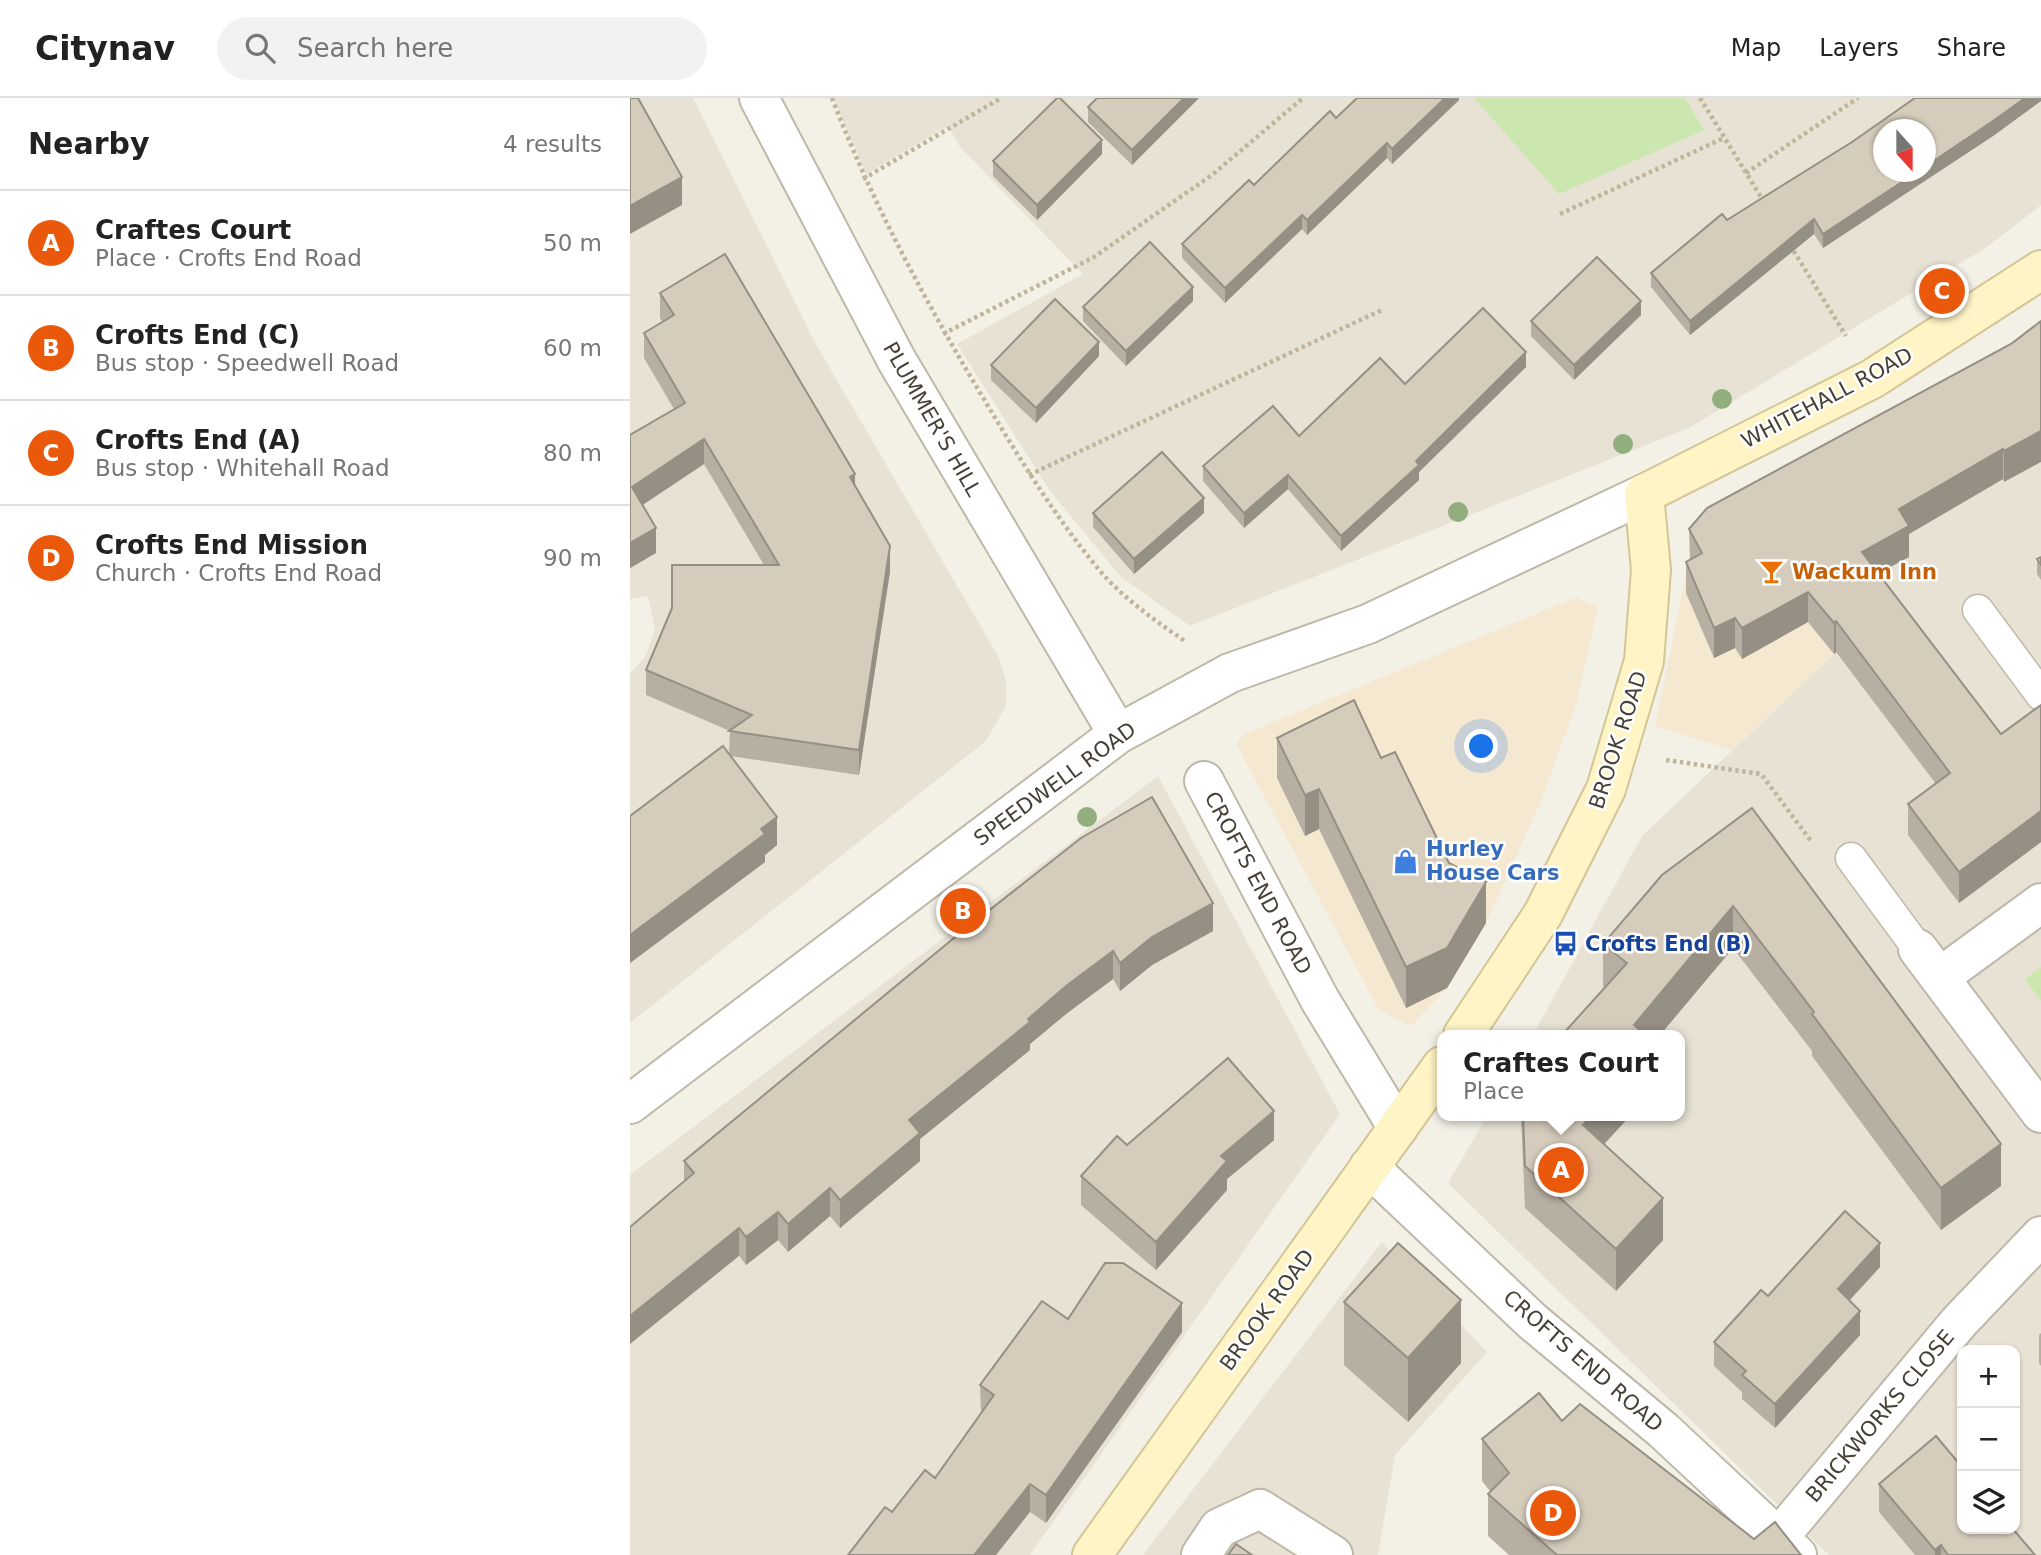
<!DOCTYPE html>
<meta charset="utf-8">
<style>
:root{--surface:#fff;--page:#f2f2f2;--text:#222;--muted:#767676;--line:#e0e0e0;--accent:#ea580c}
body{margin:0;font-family:"DejaVu Sans",sans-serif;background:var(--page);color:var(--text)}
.controls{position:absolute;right:21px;bottom:21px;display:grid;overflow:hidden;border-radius:14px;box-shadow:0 2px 5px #0004}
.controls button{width:63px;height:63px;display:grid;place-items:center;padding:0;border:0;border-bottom:2px solid var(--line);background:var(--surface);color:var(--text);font:35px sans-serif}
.compass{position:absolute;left:1243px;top:21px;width:63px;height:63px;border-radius:50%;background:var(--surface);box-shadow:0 2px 5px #0004;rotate:159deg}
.you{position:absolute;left:852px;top:649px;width:24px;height:24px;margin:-18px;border:5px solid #fff;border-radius:50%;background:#1a73e8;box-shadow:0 0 0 10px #1a73e833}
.badge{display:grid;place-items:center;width:46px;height:46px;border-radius:50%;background:var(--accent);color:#fff;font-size:23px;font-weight:700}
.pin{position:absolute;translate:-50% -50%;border:4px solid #fff;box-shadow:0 2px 7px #0006}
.popup{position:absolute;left:807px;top:932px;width:248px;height:91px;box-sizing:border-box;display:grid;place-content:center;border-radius:14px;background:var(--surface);filter:drop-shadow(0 2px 5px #0005);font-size:23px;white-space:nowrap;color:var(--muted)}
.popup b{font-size:26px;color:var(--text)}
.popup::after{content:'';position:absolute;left:50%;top:100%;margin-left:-14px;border:14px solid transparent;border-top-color:var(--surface)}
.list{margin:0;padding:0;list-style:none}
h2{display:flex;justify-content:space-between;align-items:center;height:91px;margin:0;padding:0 28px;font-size:30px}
h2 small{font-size:23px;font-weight:400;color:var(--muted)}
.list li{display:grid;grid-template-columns:46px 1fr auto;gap:21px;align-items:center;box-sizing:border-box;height:105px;padding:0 28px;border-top:2px solid var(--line)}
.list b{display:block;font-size:26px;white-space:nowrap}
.list p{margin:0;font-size:23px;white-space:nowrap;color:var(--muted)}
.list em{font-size:23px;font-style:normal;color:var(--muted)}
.icon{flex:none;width:38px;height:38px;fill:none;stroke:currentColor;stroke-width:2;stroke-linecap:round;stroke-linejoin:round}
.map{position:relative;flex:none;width:1411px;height:1457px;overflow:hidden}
header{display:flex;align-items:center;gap:42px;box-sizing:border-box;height:98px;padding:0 35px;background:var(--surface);border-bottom:2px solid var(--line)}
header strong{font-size:33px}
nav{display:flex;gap:38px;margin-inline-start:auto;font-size:24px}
.search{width:490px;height:63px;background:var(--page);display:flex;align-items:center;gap:18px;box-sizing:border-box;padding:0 24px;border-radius:38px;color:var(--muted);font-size:26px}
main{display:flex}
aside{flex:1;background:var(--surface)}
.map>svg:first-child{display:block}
.residential{fill:#e7e2d4;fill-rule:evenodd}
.commercial{fill:#f5e8d1}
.green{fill:#cbe7af}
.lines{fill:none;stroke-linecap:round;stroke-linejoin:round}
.service-casing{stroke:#beb8a9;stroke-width:33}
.minor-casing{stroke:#beb8a9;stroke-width:42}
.tertiary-casing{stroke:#beb8a9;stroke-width:42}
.secondary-casing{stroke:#d3c696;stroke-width:42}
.path{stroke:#c0b59a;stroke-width:4.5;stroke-dasharray:3.5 3.5;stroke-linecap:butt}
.service{stroke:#fff;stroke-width:30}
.minor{stroke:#fff;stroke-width:38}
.tertiary{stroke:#fff;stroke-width:38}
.secondary{stroke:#fef4c5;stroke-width:38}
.tree{fill:#92ad7e}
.wall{fill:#b7afa2}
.shaded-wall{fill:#958f84}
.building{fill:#d5ccbc;stroke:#958f84;stroke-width:2}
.labels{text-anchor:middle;stroke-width:5;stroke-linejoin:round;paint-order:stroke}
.street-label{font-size:21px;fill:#464036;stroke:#fff}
.food-label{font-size:21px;font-weight:bold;fill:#c56008;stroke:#fff;text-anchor:start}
.shop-label{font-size:21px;font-weight:bold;fill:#366cbe;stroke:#fff;text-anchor:start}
.transit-label{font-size:21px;font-weight:bold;fill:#164399;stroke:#fff;text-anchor:start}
</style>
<header>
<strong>Citynav</strong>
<div class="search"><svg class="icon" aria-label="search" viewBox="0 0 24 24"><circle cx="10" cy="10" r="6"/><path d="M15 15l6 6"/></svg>Search here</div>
<nav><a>Map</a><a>Layers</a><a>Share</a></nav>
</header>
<main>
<aside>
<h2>Nearby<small>4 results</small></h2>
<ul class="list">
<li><span class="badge">A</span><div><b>Craftes Court</b><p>Place · Crofts End Road</p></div><em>50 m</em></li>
<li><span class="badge">B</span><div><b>Crofts End (C)</b><p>Bus stop · Speedwell Road</p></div><em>60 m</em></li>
<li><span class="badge">C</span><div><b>Crofts End (A)</b><p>Bus stop · Whitehall Road</p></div><em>80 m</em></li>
<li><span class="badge">D</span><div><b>Crofts End Mission</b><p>Church · Crofts End Road</p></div><em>90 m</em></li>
</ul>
</aside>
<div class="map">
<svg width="1411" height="1457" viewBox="0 0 1411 1457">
<rect width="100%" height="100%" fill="#f3f0e6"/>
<!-- residential -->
<g class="residential">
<path d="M0,0h63l121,243 184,315 8,25v25l-20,35 -356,282v-349l16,-19 9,-25 -7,-34 -18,3z"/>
<path d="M203,0h1208v107l-54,42 -298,181 -499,198 -69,-49 -71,-86 -93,-147 126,-70 -123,-127 -12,-21 -82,48zM1254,32h42v42h-42z"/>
<path d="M1411,236v1221h-212l-381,-372 39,-67h193v-81h-147l109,-199 192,-182 42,-35 -19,-33zM1332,1252h53v179h-53z"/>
<path d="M528,678l182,338 -310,441h-400v-380z"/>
<path d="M752,1144l105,110 -92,103 -17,100h-235z"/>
</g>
<!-- commercial -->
<g class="commercial">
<path d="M1077,441l169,80 -42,35 -102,96 -77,-24 34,-166z"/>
<path d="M947,499l21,10 -21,94 -35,98 -56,124 -39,65 -36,38 -32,-16 -143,-266 6,-9z"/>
</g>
<!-- green -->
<g class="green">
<path d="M844,0h211l19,32 -145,64z"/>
<path d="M1411,869v34l-16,-22z"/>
</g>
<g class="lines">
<defs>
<g id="service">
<path d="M1348,512l63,85"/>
<path d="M1221,760l67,91"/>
</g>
<g id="minor">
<path d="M129,0l137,261 222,375"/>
<path d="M574,683l116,219 78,128"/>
<path d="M1288,851l123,164"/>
<path d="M1310,879l101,-74"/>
<path d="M739,1069l163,154 132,110 133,124"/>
<path d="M1149,1439l180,-215 82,-86"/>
<path d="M571,1457l18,-27 41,-19 73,46"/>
</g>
<path id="tertiary" d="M0,1006l488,-370 112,-61 138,-49 276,-130"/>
<g id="secondary">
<path d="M833,937l80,-121 63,-125 38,-128 7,-91 -7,-76 228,-115 169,-109"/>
<path d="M462,1457l350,-489"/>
</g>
</defs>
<!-- service casing -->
<use href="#service" class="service-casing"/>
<!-- minor casing -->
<use href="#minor" class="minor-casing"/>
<!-- tertiary casing -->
<use href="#tertiary" class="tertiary-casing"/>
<!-- secondary casing -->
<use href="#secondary" class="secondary-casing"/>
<!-- path -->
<g class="path">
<path d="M202,0c40,104 92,201 150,298 36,60 73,121 118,175 24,28 56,50 86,71"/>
<path d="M1070,0l64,104"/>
<path d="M1116,75l112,-75"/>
<path d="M233,81l138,-81"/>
<path d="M930,116l164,-76"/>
<path d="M1160,147l56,91"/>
<path d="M313,236l151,-77 118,-82 91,-77"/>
<path d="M399,377l355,-166"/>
<path d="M1036,662l95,14 50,67"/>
</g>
<!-- service -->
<use href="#service" class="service"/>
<!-- minor -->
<use href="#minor" class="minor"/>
<!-- tertiary -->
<use href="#tertiary" class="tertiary"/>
<!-- secondary -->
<use href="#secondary" class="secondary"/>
</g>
<!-- trees -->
<g class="tree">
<circle cx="1092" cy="301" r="10"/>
<circle cx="993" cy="346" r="10"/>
<circle cx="828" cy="414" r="10"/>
<circle cx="457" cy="719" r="10"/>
</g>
<!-- wall -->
<g class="wall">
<path d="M569,0l-67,67 -44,-43v-15z"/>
<path d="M829,0v2l-67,64 -5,-6 -80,77 -5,-6 -77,74 -43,-45v-14l154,-126z"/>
<path d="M1411,0v3l-48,35 -170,112 -9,-14 -124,101 -39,-48v-14l76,-53z"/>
<path d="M472,56l-65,66 -44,-44v-15z"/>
<path d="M30,195l195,193 35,85 -31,204 -129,-19 47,89 -12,10v7l-135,101v-147l99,-62 1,-23 -84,-36v-25l118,-105 -60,-101 -62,41 14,48 -26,15v-133l44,-26 -30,-51v-25l18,-11 -2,-4z"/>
<path d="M563,203l-67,65 -43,-45v-14z"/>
<path d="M1011,217l-67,65 -43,-44v-15z"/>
<path d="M1381,246l-7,138 -1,-3 -94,55v23l-30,16 122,161 40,-29v137l-82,61 -51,-68v-31l28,-20 -100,-132 -2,2 -26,-32 -66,37 -7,-11 -21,10 -28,-65v-31l4,-2 -1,-31z"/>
<path d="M469,258l-63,67 -45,-43v-15z"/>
<path d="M896,269l-107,105v8l-78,71 -53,-62 -44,39 -41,-47v-15l96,-30 106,-52z"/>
<path d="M463,415h111l-70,61 -41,-47z"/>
<path d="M1411,459v23l-4,-6v-15z"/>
<path d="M647,640l104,20 68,105 37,60 -39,65 -41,20 -87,-179 -14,7 -28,-58z"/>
<path d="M1122,710l249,378 -60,44 -129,-174v-5l-79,-103 -73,87h-98l43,-48 -2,-1v-42z"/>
<path d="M583,833l-61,34 -32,26 -7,-12 -47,35 -36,30v6l-110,89v22l-80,67 -10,-12 -42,36 -10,-12 -32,25 -62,-83v-21l270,-223z"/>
<path d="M891,1018h109l-26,28 59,96 -47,51 -91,-83z"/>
<path d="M644,1042l-47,39v11l-71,80 -75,-65v-29l46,-31z"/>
<path d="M1250,1169l-31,33 11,35 -85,93 -33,-29v-7l-28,-26v-24l54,-46z"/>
<path d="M714,1204l117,61 -53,59 -64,-57z"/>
<path d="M438,1221l114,13 -136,191 -16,-11h-138l43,-34 46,-65 -1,-28z"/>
<path d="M1411,1235v33l-2,-3v-28z"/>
<path d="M932,1323l192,118 47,16h-292l-21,-19v-42l2,-3 -8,-10v-42z"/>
<path d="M1249,1386l156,71h-120l-36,-43z"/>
</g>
<!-- shaded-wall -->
<g class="shaded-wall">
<path d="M554,0h15l-67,67v-15z"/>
<path d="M815,0h14v2l-67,64v-15z"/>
<path d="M1395,0h16v3l-48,35 -170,112v-14l94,-62h9v-6z"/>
<path d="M472,42v14l-65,66v-15z"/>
<path d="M757,45v15l-80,77v-15z"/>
<path d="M52,79v28l-52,29v-28z"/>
<path d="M672,117v14l-77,74v-15z"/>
<path d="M1184,121v15l-124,101v-14z"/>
<path d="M563,189v14l-67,65v-15z"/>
<path d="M1011,203v14l-67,65v-15z"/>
<path d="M469,244v14l-63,67v-15z"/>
<path d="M896,254v15l-107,105v8l-78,71v-15z"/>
<path d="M1411,333v31l-37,20v-31z"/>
<path d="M74,341v25l-72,48v-25z"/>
<path d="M1373,351v30l-94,55v23l-47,25v-30l37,-43z"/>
<path d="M225,376v25l-5,-22z"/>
<path d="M658,377v14l-44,39v-15z"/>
<path d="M574,400v15l-70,61v-15z"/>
<path d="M26,430v25l-26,15v-25z"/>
<path d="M260,448v25l-31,204v-25z"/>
<path d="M1178,494v30l-66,37v-31z"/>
<path d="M1105,520v30l-21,10v-30z"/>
<path d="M1206,523v31l-2,2v-31z"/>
<path d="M689,691v40l-14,7v-41z"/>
<path d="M1411,713v31l-82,61v-31z"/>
<path d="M147,719v28l-12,10v7l-135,101v-28z"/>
<path d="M856,784v41l-39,65 -41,20v-41z"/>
<path d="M583,805v28l-61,34 -32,26v-28l32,-26z"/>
<path d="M1103,808v42l-73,87h-26v-10z"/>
<path d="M483,853v28l-47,35 -36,30v6l-110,89v22l-80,67v-28l69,-80 157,-134z"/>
<path d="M644,1013v29l-47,39v11l-71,80v-28l65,-86z"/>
<path d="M962,1018h38l-47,51v-42z"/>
<path d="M1371,1046v42l-60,44v-42z"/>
<path d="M200,1090v28l-42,36v-28z"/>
<path d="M1033,1100v42l-47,51v-42z"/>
<path d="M148,1114v28l-32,25v-28z"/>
<path d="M109,1130v28l-109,88v-28z"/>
<path d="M1250,1145v24l-42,46v-24z"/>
<path d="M831,1202v63l-53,59v-64z"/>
<path d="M552,1205v29l-136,191v-28z"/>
<path d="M1230,1213v24l-85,93v-24z"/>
<path d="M400,1386v28l-34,43h-22z"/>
<path d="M1311,1447v10h-6v-5z"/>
</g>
<!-- building -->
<g class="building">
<path d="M0,0h8l44,79 -52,29z"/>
<path d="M427,0h3l42,42 -65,65 -44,-44z"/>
<path d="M467,0h87l-52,52 -44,-43z"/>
<path d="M727,0h88l-53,51 -5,-6 -80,77 -5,-5 -77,73 -43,-44 67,-64 5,5 76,-74 6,7z"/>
<path d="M1285,0h110l-32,23 -67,45v-36h-42v42h33l-94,62 -9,-15 -124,102 -39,-48 71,-59 5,6 125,-78z"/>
<path d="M520,144l43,45 -67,64 -43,-44z"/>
<path d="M95,156l130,220 -5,3 40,69 -31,204 -130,-19 23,-16 -106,-45 26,-62v-43h107l-75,-126 -72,48 24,41 -26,15v-108l55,-32 -41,-70 30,-18 -14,-22z"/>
<path d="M967,159l44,44 -67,64 -43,-44z"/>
<path d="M425,201l44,43 -63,66 -45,-43z"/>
<path d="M853,210l43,44 -110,109 3,4 -78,71 -53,-61 -44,38 -41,-47 70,-60 26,30 81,-78 25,26z"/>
<path d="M1411,223v110l-37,20 -1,-2 -104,60 10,17 -47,26 139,182 40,-29v106l-82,61 -51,-68 42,-31 -114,-152 -2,2 -26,-31 -66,36 -7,-10 -21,10 -28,-66 16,-9 -13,-24 18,-21 304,-164z"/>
<path d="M532,354l42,46 -70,61 -41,-46z"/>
<path d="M1411,459v8l-4,-6z"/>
<path d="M724,602l27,58 14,-6 54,111 37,19 -39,66 -41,19 -87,-178 -14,6 -28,-57z"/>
<path d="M93,648l54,71 -16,12 4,5 -135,101v-119z"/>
<path d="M522,699l61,106 -61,34 -32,26 -7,-12 -47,35 -38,33 2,3 -121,98 11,13 -80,67 -10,-12 -42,36 -10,-12 -32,25 -7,-9 -109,88v-89l64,-54 -10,-12 270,-223 127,-100z"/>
<path d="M1122,710l249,336 -60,44 -129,-174 2,-2 -81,-106 -99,119 11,10h-83l65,-72 -24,-19 59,-69z"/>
<path d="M598,960l46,53 -53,45 6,5 -71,81 -75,-66 36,-40 10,9z"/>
<path d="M893,1018h69l-9,9 80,73 -47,51 -91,-83z"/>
<path d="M1215,1113l35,32 -42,46 22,22 -85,93 -33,-29 4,-4 -32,-29 47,-52 7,6z"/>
<path d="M768,1145l63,57 -53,58 -64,-56z"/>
<path d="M475,1165h18l59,40 -136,192 -16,-11 -56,71h-126l37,-48 7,5 33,-42 10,8 59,-83 -14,-10 62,-84 26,18z"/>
<path d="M909,1295l23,28 18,-17 174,135 21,-17 26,33h-244l-69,-61 21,-21 -27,-34z"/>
<path d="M1306,1338l26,31v62h51l22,26h-87l-7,-10 -6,5 -56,-66z"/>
<path d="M606,1446l16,11h-24z"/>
</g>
<!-- icons -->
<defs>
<symbol id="bar-bare" viewBox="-9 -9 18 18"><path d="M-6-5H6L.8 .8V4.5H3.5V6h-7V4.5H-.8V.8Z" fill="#e8710a" stroke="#fff" stroke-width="2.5" paint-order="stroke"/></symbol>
<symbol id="shop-bare" viewBox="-9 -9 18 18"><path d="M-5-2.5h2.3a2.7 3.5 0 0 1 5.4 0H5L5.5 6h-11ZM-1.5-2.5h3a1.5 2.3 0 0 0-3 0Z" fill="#3f7fe0" stroke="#fff" stroke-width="2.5" paint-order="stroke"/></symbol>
<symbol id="bus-bare" viewBox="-9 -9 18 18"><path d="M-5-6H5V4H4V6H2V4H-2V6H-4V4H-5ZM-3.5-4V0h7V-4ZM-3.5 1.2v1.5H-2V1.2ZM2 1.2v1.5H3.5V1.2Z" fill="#1a4fb4" stroke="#fff" stroke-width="2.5" paint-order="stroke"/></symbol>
</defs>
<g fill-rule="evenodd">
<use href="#bar-bare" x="1124" y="456" width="35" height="35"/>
<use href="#shop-bare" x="758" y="746" width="35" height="35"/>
<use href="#bus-bare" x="918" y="828" width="35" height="35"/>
</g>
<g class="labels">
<!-- street labels -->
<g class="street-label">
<text transform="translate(1197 300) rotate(-28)" y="7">WHITEHALL ROAD</text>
<text transform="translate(302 321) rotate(60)" y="7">PLUMMER'S HILL</text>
<text transform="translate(988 642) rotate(-72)" y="7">BROOK ROAD</text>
<text transform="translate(425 686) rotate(-36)" y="7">SPEEDWELL ROAD</text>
<text transform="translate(628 785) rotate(62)" y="7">CROFTS END ROAD</text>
<text transform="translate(637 1212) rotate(-54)" y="7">BROOK ROAD</text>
<text transform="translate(953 1263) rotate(41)" y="7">CROFTS END ROAD</text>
<text transform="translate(1250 1318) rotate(-50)" y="7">BRICKWORKS CLOSE</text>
</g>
<!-- food labels -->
<g class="food-label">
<text x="1162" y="481">Wackum Inn</text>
</g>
<!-- shop labels -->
<g class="shop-label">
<text x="796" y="758">Hurley<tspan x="796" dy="24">House Cars</tspan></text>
</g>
<!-- transit labels -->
<g class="transit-label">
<text x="955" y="853">Crofts End (B)</text>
</g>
</g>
</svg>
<div class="controls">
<button>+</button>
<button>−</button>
<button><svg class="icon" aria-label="layers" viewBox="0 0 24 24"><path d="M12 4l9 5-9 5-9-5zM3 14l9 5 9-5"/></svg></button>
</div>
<svg class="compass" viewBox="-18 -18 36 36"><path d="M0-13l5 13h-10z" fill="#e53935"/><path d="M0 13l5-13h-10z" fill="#767676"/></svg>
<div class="you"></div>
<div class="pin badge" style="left:931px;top:1072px">A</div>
<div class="popup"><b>Craftes Court</b>Place</div>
<div class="pin badge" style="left:333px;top:813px">B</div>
<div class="pin badge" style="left:1312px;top:193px">C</div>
<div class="pin badge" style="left:923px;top:1415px">D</div>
</div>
</main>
